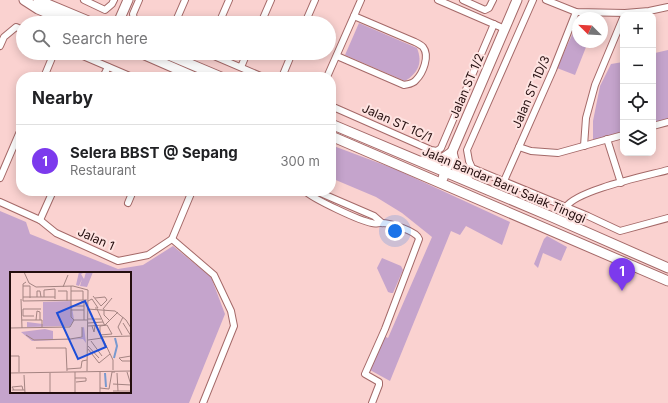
<!DOCTYPE html>
<meta charset="utf-8">
<style>
:root{--surface:#fff;--page:#f6f6f6;--text:#202124;--muted:#757577;--line:#e0e0e0;--accent:#7c3aed}
body{margin:0;font-family:Inter,sans-serif;background:var(--page);color:var(--text)}
.controls{position:absolute;right:12px;top:12px;display:grid;overflow:hidden;border-radius:8px;box-shadow:0 2px 10px #0003}
.controls button{width:36px;height:36px;display:grid;place-items:center;padding:0;border:0;border-bottom:1px solid var(--line);background:var(--surface);color:var(--text);font:20px sans-serif}
.compass{position:absolute;left:572px;top:12px;width:36px;height:36px;border-radius:50%;background:var(--surface);box-shadow:0 2px 10px #0003;rotate:294deg}
.you{position:absolute;left:395px;top:231px;width:14px;height:14px;margin:-10px;border:3px solid #fff;border-radius:50%;background:#1a73e8;box-shadow:0 0 0 6px #1a73e833}
.badge{display:grid;place-items:center;width:26px;height:26px;border-radius:50%;background:var(--accent);color:#fff;font-size:13px;font-weight:700}
.pin{position:absolute;translate:-50% -33px;filter:drop-shadow(0 1px 2px #0008)}
.pin::after{content:'';position:absolute;top:21px;width:14px;height:12px;background:inherit;clip-path:polygon(0 0,100% 0,50% 100%)}
.list{margin:0;padding:0;list-style:none}
h2{display:flex;justify-content:space-between;align-items:center;height:52px;margin:0;padding:0 16px;font-size:17px}
h2 small{font-size:13px;font-weight:400;color:var(--muted)}
.list li{display:grid;grid-template-columns:26px 1fr auto;gap:12px;align-items:center;box-sizing:border-box;height:72px;padding:0 16px;border-top:1px solid var(--line)}
.list b{display:block;font-size:15px;white-space:nowrap}
.list p{margin:0;font-size:13px;white-space:nowrap;color:var(--muted)}
.list em{font-size:13px;font-style:normal;color:var(--muted)}
.icon{flex:none;width:22px;height:22px;fill:none;stroke:currentColor;stroke-width:2;stroke-linecap:round;stroke-linejoin:round}
.map{position:relative;flex:none;width:668px;height:403px;overflow:hidden}
.search{position:absolute;background:var(--surface);box-shadow:0 2px 10px #0003;left:16px;top:16px;width:320px;height:44px;display:flex;align-items:center;gap:10px;box-sizing:border-box;padding:0 14px;border-radius:22px;color:var(--muted);font-size:15px}
.panel{position:absolute;background:var(--surface);box-shadow:0 2px 10px #0003;left:16px;top:72px;width:320px;height:124px;border-radius:16px}
.map>svg:first-child{display:block}
.green{fill:#c5a4cc;fill-rule:evenodd}
.lines{fill:none;stroke-linecap:round;stroke-linejoin:round}
.street-casing{stroke:#a46968;stroke-width:8}
.secondary-casing{stroke:#a46968;stroke-width:11}
.street{stroke:#fff;stroke-width:6}
.secondary{stroke:#fff;stroke-width:9}
.labels{text-anchor:middle;stroke-width:4;stroke-linejoin:round;paint-order:stroke}
.street-label{font-size:12px;fill:#240e0e;stroke:#fee3e1}
.inset-river{fill:none;stroke:#7999cf;stroke-width:2}
.inset-road{fill:none;stroke:#a48482;stroke-width:1}
.view{fill:#1d4ed8;fill-opacity:0.15;stroke:#1d4ed8;stroke-width:2}
.inset-edge{fill:none;stroke:#240e0e;stroke-width:2}
</style>
<div class="map">
<svg width="668" height="403" viewBox="0 0 668 403">
<rect width="100%" height="100%" fill="#fad2d0"/>
<!-- green -->
<g class="green">
<path d="M359,23l58,25c6,15 1,25 -12,33l-60,-26z"/>
<path d="M576,26l2,1v15h10l-13,33 -18,-7z"/>
<path d="M668,50v69l-15,4v-67l2,-1v-2z"/>
<path d="M623,62v70l-30,8v-19l7,-35 11,-22z"/>
<path d="M331,145l64,24 115,53 -8,23 -36,-19 -6,9 -9,-4 -61,150 -20,-11 14,-34 4,2 44,-101 -30,-24 -26,-16 -45,-19z"/>
<path d="M0,211l26,11 4,12 88,35 25,-4 30,-19 38,31 14,37 -36,89h-189zM11,273h119v119h-119z"/>
<path d="M547,236l20,11 -6,14 -18,-8 -5,15 -4,-4 10,-25z"/>
<path d="M382,258l19,8 2,4 -10,23h-2l-3,-1 -11,-24z"/>
</g>
<g class="lines">
<defs>
<g id="street">
<path d="M84,0l21,10 7,-6 2,-4"/>
<path d="M438,0l67,29"/>
<path d="M463,0l22,10 4,-2 4,-8"/>
<path d="M533,0l-66,150 2,11 3,7 116,48 32,15 48,-13"/>
<path d="M546,0l30,12 49,1 24,-2 19,-4"/>
<path d="M138,23l-4,-3 -1,-6 6,-14"/>
<path d="M175,23l10,-23"/>
<path d="M219,23l10,-23"/>
<path d="M261,23l10,-23"/>
<path d="M305,23l10,-23"/>
<path d="M0,46l4,-9 12,-10 7,3"/>
<path d="M76,53l56,24"/>
<path d="M207,53l56,24"/>
<path d="M337,56l67,29c5,-1 9,-1 12,-5 7,-7 14,-24 7,-33 -2,-2 -6,-4 -8,-5l-61,-26"/>
<path d="M241,67l6,-14"/>
<path d="M44,77l10,-24"/>
<path d="M103,77l5,-10"/>
<path d="M282,77l10,-24"/>
<path d="M327,77l34,-77"/>
<path d="M331,106l100,44 6,1 4,-3 53,-124"/>
<path d="M653,126l15,-4"/>
<path d="M607,139l14,44"/>
<path d="M584,146l2,-28 9,-33 28,-67"/>
<path d="M519,147l12,4 27,2 65,-18"/>
<path d="M0,178l21,-49"/>
<path d="M504,181l49,-111 23,-58"/>
<path d="M305,191c8,8 55,30 67,32 3,1 6,0 9,0 9,0 36,8 38,16l-34,90 -20,45 14,8v3l-7,18"/>
<path d="M316,191l58,25 8,7"/>
<path d="M0,202l40,18 16,13 62,28 30,-6 24,-16 20,-48"/>
<path d="M128,203l5,-12"/>
<path d="M566,207c11,-17 80,-31 102,-37"/>
<path d="M40,220l13,-29"/>
<path d="M172,239l42,36 17,36 3,15 -31,77"/>
</g>
<g id="secondary">
<path d="M24,0l14,9 33,14"/>
<path d="M38,0l55,23"/>
<path d="M118,23l10,-23"/>
<path d="M140,53l55,24"/>
<path d="M164,53l57,24"/>
<path d="M331,124l221,93 116,51"/>
<path d="M331,136l337,145"/>
<path d="M452,152l4,16 12,12"/>
<path d="M422,161h17l13,-9"/>
<path d="M443,178l9,-26 65,-152"/>
</g>
</defs>
<!-- street casing -->
<use href="#street" class="street-casing"/>
<!-- secondary casing -->
<use href="#secondary" class="secondary-casing"/>
<!-- street -->
<use href="#street" class="street"/>
<!-- secondary -->
<use href="#secondary" class="secondary"/>
</g>
<g class="labels">
<!-- street labels -->
<g class="street-label">
<text transform="translate(467 86) rotate(-67)" y="4">Jalan ST 1/2</text>
<text transform="translate(531 92) rotate(-67)" y="4">Jalan ST 1D/3</text>
<text transform="translate(397 123) rotate(24)" y="4">Jalan ST 1C/1</text>
<text transform="translate(504 185) rotate(23)" y="4">Jalan Bandar Baru Salak Tinggi</text>
<text transform="translate(96 239) rotate(24)" y="4">Jalan 1</text>
</g>
</g>
<!-- overview -->
<g transform="translate(10 272)">
<rect width="121" height="121" fill="#fad2d0"/>
<path d="M69,0h6l-4,2 3,5 2,-7h7l-6,15 -7,-1 2,-7 -3,7 -3,-1zM61,29l3,19 -4,6 -43,1v-5l16,2v-22zM74,55l2,16 -3,-4 -51,2 -11,-9 24,-3 8,2v8h18l11,-1v-10z" fill="#c5a4cc"/>
<path class="inset-river" d="M104,86l3,-12 -2,-8M95,101l1,14"/>
<path class="inset-road" d="M14,0l5,11 7,4 37,-1 15,4 -1,81M16,10l-3,2v17l64,-1M13,14h7v12M61,14v31l3,3h13M53,15l5,-12M48,19h9v10M61,19h12v9M83,24l8,10 6,-6 -2,-3 -10,1M13,25h32M27,25v-6h3l1,6M34,25v-7l11,-1v10M11,27l1,29M78,29l4,-2 6,9h-3M71,30h3v18M61,34h13M77,37l28,2 11,9 5,8M87,37l8,17M93,37l9,-11M94,37v6l6,6M61,38h13M24,44h-11v-7h18M78,47h13M12,48h20v7M26,48l1,-9 3,1v8M78,51l15,-1M113,51l8,13M97,53l5,9 -12,1v-9zM78,54l17,-1 13,-13M82,54l2,6 1,-6M0,56l60,-1 4,-7M16,63l8,5 36,-1 12,-2v-10M112,63l-4,-8 5,-10M90,65l31,-1M92,65l11,23v10M78,68l14,-2M81,69l11,15M78,74l11,12M26,76h30l1,23M78,77l11,14 11,-9M121,79v15M0,84h9v16M121,84l-12,2 3,3h9M57,97l14,-1 1,-7 5,-1M65,100v21M117,100l4,13M0,101l121,-2M40,101v20M107,101l1,18M14,103l1,18M65,106h11v3l-10,1M103,112l18,1M90,116l9,1 3,-17h3M2,118h13M4,118l-2,-3 10,-1 1,4M103,119h18M90,121v-22"/>
<path class="view" d="M75,29l21,46 -28,12 -21,-46z"/>
<rect width="121" height="121" class="inset-edge"/>
</g>
</svg>
<div class="controls">
<button>+</button>
<button>−</button>
<button><svg class="icon" aria-label="locate" viewBox="0 0 24 24"><circle cx="12" cy="12" r="6"/><path d="M12 2v4M12 18v4M2 12h4M18 12h4"/></svg></button>
<button><svg class="icon" aria-label="layers" viewBox="0 0 24 24"><path d="M12 4l9 5-9 5-9-5zM3 14l9 5 9-5"/></svg></button>
</div>
<svg class="compass" viewBox="-18 -18 36 36"><path d="M0-13l5 13h-10z" fill="#e53935"/><path d="M0 13l5-13h-10z" fill="#757577"/></svg>
<div class="you"></div>
<div class="pin badge" style="left:622px;top:291px">1</div>
<div class="search"><svg class="icon" aria-label="search" viewBox="0 0 24 24"><circle cx="10" cy="10" r="6"/><path d="M15 15l6 6"/></svg>Search here</div>
<section class="panel">
<h2>Nearby<small></small></h2>
<ul class="list">
<li><span class="badge">1</span><div><b>Selera BBST @ Sepang</b><p>Restaurant</p></div><em>300 m</em></li>
</ul>
</section>
</div>
